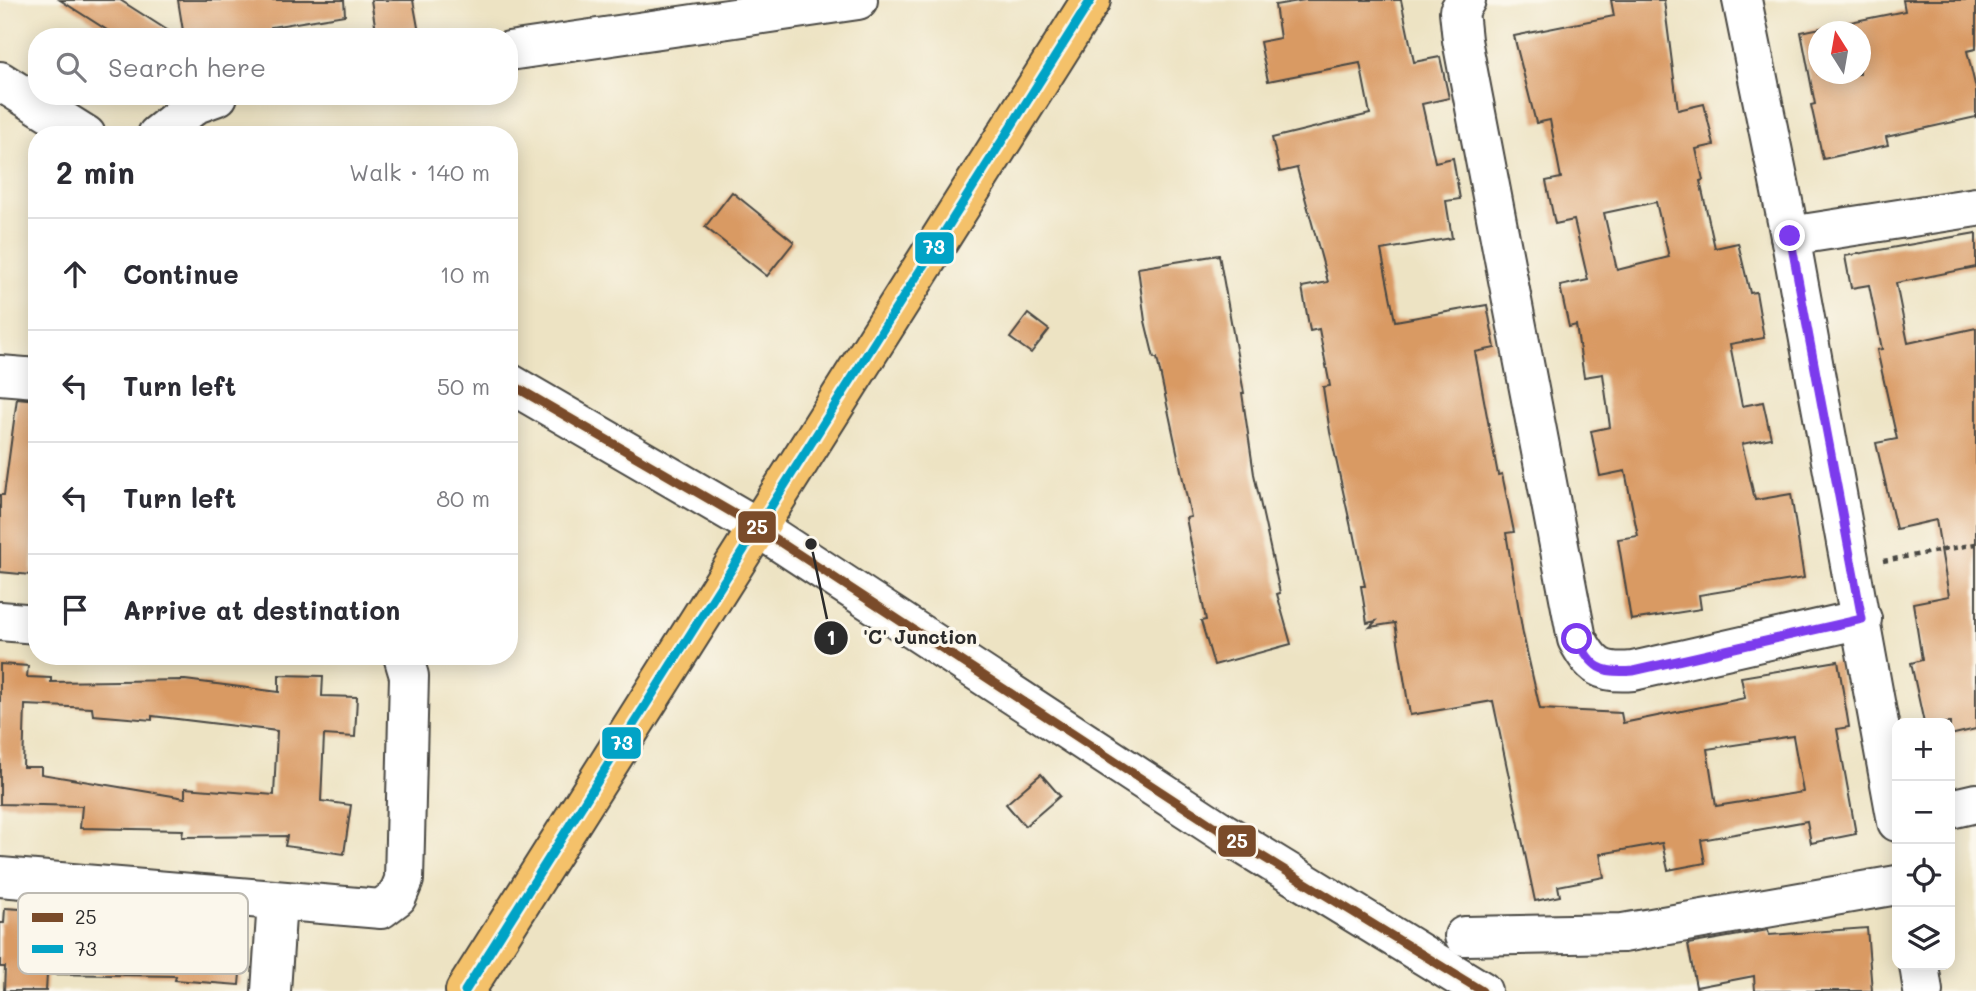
<!DOCTYPE html>
<meta charset="utf-8">
<style>
:root{--surface:#fff;--page:#f2f2f3;--text:#2b2b33;--muted:#7c7c81;--line:#e1e1e2}
body{margin:0;font-family:Mali,sans-serif;background:var(--page);color:var(--text)}
.controls{position:absolute;right:21px;bottom:21px;display:grid;overflow:hidden;border-radius:14px;box-shadow:0 4px 18px #0003}
.controls button{width:63px;height:63px;display:grid;place-items:center;padding:0;border:0;border-bottom:2px solid var(--line);background:var(--surface);color:var(--text);font:35px sans-serif}
.compass{position:absolute;left:1808px;top:21px;width:63px;height:63px;border-radius:50%;background:var(--surface);box-shadow:0 4px 18px #0003;rotate:349deg}
.stop{position:absolute;width:21px;height:21px;margin:-16px;border:5px solid #7c3aed;border-radius:50%;background:#fff}
.stop.end{background:#7c3aed;border-color:#fff;box-shadow:0 2px 7px #0008}
.list{margin:0;padding:0;list-style:none}
h2{display:flex;justify-content:space-between;align-items:center;height:91px;margin:0;padding:0 28px;font-size:30px}
h2 small{font-size:23px;font-weight:400;color:var(--muted)}
.list li{display:grid;grid-template-columns:46px 1fr auto;gap:21px;align-items:center;box-sizing:border-box;height:112px;padding:0 28px;border-top:2px solid var(--line)}
.list b{display:block;font-size:26px;white-space:nowrap}
.list em{font-size:23px;font-style:normal;color:var(--muted)}
.icon{flex:none;width:38px;height:38px;fill:none;stroke:currentColor;stroke-width:2;stroke-linecap:round;stroke-linejoin:round}
.map{position:relative;flex:none;width:1976px;height:991px;overflow:hidden}
.search{position:absolute;background:var(--surface);box-shadow:0 4px 18px #0003;left:28px;top:28px;width:490px;height:77px;display:flex;align-items:center;gap:18px;box-sizing:border-box;padding:0 24px;border-radius:28px;color:var(--muted);font-size:26px}
.panel{position:absolute;background:var(--surface);box-shadow:0 4px 18px #0003;left:28px;top:126px;width:490px;height:539px;border-radius:28px}
.map>svg:first-child{display:block}
.building{fill:#d99a64;fill-rule:evenodd}
.lines{fill:none;stroke-linecap:round;stroke-linejoin:round}
.minor-casing{stroke:#484742;stroke-width:42}
.major-casing{stroke:#484742;stroke-width:42}
.path{stroke:#484742;stroke-width:4.5;stroke-dasharray:5 5;stroke-linecap:butt}
.minor{stroke:#fff;stroke-width:38}
.major{stroke:#f4c16a;stroke-width:38}
.bus-1-casing{stroke:#fbf7ec;stroke-width:14}
.bus-2-casing{stroke:#fbf7ec;stroke-width:14}
.bus-1{stroke:#7a4b2a;stroke-width:9}
.bus-2{stroke:#02a3c6;stroke-width:9}
.route{stroke:#7c3aed;stroke-width:9}
.key{fill:#fbf7ec;stroke:#bdbab2;stroke-width:2}
.key-label{font-size:19px;fill:#2b2b2b}
.leader{fill:none;stroke:#2b2b2b;stroke-width:2.5}
.callout-dot{fill:#2b2b2b;stroke:#fbf7ec;stroke-width:2.5}
.mark-label{font-size:21px;text-anchor:middle;font-weight:bold;fill:#fff}
.callout-label{font-size:19px;text-anchor:middle;font-weight:bold;fill:#2b2b2b;stroke:#fbf7ec;stroke-width:7;stroke-linejoin:round;paint-order:stroke}
.line-badge{stroke:#fbf7ec;stroke-width:2.5}
.badge-label{font-size:19px;text-anchor:middle;font-weight:bold;fill:#fff}
</style>
<div class="map">
<svg width="1976" height="991" viewBox="0 0 1976 991">
<rect width="100%" height="100%" fill="#fbf7ec"/>
<filter id="ink" filterUnits="userSpaceOnUse"><feTurbulence type="fractalNoise" baseFrequency=".0143" numOctaves="2"/><feDisplacementMap in="SourceGraphic" scale="14" xChannelSelector="R" yChannelSelector="G"/><feConvolveMatrix kernelMatrix="1 2 1 2 8 2 1 2 1" color-interpolation-filters="sRGB"/></filter>
<filter id="wash" filterUnits="userSpaceOnUse"><feTurbulence type="fractalNoise" baseFrequency=".00686" numOctaves="4" result="noise"/><feDisplacementMap in="SourceGraphic" scale="28" xChannelSelector="R" yChannelSelector="G"/><feGaussianBlur stdDeviation="1.57" result="paint"/><feColorMatrix in="noise" values="0 0 0 0 0 0 0 0 0 0 0 0 0 0 0 0 0 1.4 0 .05"/><feComposite in="paint" operator="in"/></filter>
<g filter="url(#wash)">
<rect width="100%" height="100%" fill="#ede3c3"/>
<g id="blocks">
<!-- building -->
<g class="building">
<path d="M60,0h60l58,37h-60z"/>
<path d="M178,0h166l1,15 -74,12 2,10h-89z"/>
<path d="M371,0h42l6,33 -42,4z"/>
<path d="M1305,0h96l13,62 26,-5 9,41 -27,6 13,58 18,-4 7,41 -14,2 6,37 -71,12 14,71 92,-16 8,43 -20,4 23,123 4,-1 12,58 -8,1 17,101 17,75 81,4 2,10 122,-25 -4,-21 97,-16 11,66 -12,2 19,105 -45,9 -4,-22 -106,19 4,23 -37,7 -6,-27 -62,11 4,23 -46,9 2,10 -25,5 -42,-200 -83,14 -15,-92 -25,4 6,-6 -9,2 -6,-37h4l-11,-54h-2l-22,-100 -7,-45 7,-1 -11,-57 -9,2 -8,-44 26,-5 -31,-114 -17,4 -8,-34 98,-24 -10,-51 -92,18 -8,-39 20,-4 -5,-33zM1793,736l10,56 -87,14 -9,-57z"/>
<path d="M1611,0h53l14,110 26,-6 10,41 -18,4 7,31 -3,1 15,67 23,-5 12,50 6,-1 8,46 -34,6 12,62 21,-4 8,36 -29,6 13,56 36,-6 13,84 -105,17 2,14 -70,11 -13,-81 20,-3 -13,-65 -25,5 -9,-45 19,-4 -7,-53 -19,3 -8,-52 -7,2 -9,-41 28,-6 -14,-60 -19,4 -9,-43 15,-3 -11,-58 -14,3 -22,-87 100,-20zM1656,202l13,55 -52,13 -13,-57z"/>
<path d="M1903,0h73v49l-9,2 9,38v28l-90,20 2,8 -65,14 -12,-54 4,-1 -14,-72 104,-21zM1818,32h42v42h-42z"/>
<path d="M732,192l62,50 -27,34 -62,-49z"/>
<path d="M1976,233v34l-80,16 12,60 68,-15v401l-26,6v-12h-26l-13,-60 11,-3 -9,-57 36,-7 -13,-76 -40,9 -20,-86 21,-4 -20,-89 5,-1 -13,-64 -18,3 -6,-32z"/>
<path d="M1219,255l25,138h-2l12,81 26,119 -3,1 14,50 -77,21 -13,-44 5,-1 -20,-102 5,-1 -34,-159h-3l-9,-37 -7,-53z"/>
<path d="M1028,314l21,16 -18,23 -21,-15z"/>
<path d="M17,398l20,2v92l-6,83 -31,-3v-77h4z"/>
<path d="M0,664l28,2 -1,11 24,1v4l134,-2 94,12v-17l44,1 -1,20 35,1 -2,40 -31,-2 -3,66 30,4 -7,49 -59,-8 2,-10 -105,1 1,-7 -103,-2 2,-22 -82,-2zM25,705l67,3 1,7 59,5v-4l125,15 -3,64 -89,-7v10l-144,-24v-7h-18z"/>
<path d="M1041,774l19,22 -35,30 -19,-22z"/>
<path d="M5,908l46,3 -1,16 84,8 -2,8 110,7 -3,35 -64,-5 1,-4 -129,-2 -1,17h-42l1,-24h-5v-44h4z"/>
<path d="M1867,928l5,63h-117l-1,-15 -58,11 -8,-43 80,-14 1,5z"/>
</g>
</g>
</g>
<g filter="url(#ink)">
<use href="#blocks" fill-opacity="0" stroke="#484742" stroke-width="2"/>
<g class="lines">
<defs>
<g id="minor">
<path d="M1466,0l-7,11 3,29 115,599c15,28 24,35 56,32l229,-52"/>
<path d="M1742,0l48,236 107,586"/>
<path d="M509,51l349,-51"/>
<path d="M0,81l86,54"/>
<path d="M157,135l39,-31 22,-8"/>
<path d="M1790,236l186,-29"/>
<path d="M0,375l37,3"/>
<path d="M509,383l248,144 467,306 258,158"/>
<path d="M0,621l37,3"/>
<path d="M1950,809l26,-6"/>
<path d="M0,877l381,32 16,-12 7,-17 5,-204 -6,-20"/>
<path d="M1464,936l159,-3 274,-48"/>
<path d="M1919,965l4,26"/>
<path d="M271,991l6,-90"/>
</g>
<path id="major" d="M465,991l626,-991"/>
</defs>
<!-- minor casing -->
<use href="#minor" class="minor-casing"/>
<!-- major casing -->
<use href="#major" class="major-casing"/>
<!-- path -->
<path class="path" d="M1883,561l93,-17"/>
<!-- minor -->
<use href="#minor" class="minor"/>
<!-- major -->
<use href="#major" class="major"/>
<defs>
<path id="bus-1" d="M509,383l248,144 467,306 258,158"/>
<path id="bus-2" d="M465,991l626,-991"/>
</defs>
<!-- bus-1 casing -->
<use href="#bus-1" class="bus-1-casing"/>
<!-- bus-2 casing -->
<use href="#bus-2" class="bus-2-casing"/>
<!-- bus-1 -->
<use href="#bus-1" class="bus-1"/>
<!-- bus-2 -->
<use href="#bus-2" class="bus-2"/>
</g>
</g>
<g class="lines" filter="url(#ink)">
<!-- route -->
<path class="route" d="M1577,639c15,29 24,35 56,32l229,-52 -72,-383"/>
</g>
<!-- legend -->
<rect x="18" y="893" width="230" height="81" rx="10" class="key"/>
<rect x="32" y="913" width="31" height="9" fill="#7a4b2a"/>
<rect x="32" y="945" width="31" height="8" fill="#02a3c6"/>
<g class="key-label">
<text x="75" y="924">25</text>
<text x="75" y="956">73</text>
</g>
<!-- callouts -->
<path class="leader" d="M811 544L831 638"/>
<g class="callout-dot">
<circle cx="811" cy="544" r="7"/>
<circle cx="831" cy="638" r="18"/>
</g>
<g class="mark-label">
<text x="831" y="645">1</text>
</g>
<g class="callout-label">
<text x="920" y="644">'C' Junction</text>
</g>
<g class="line-badge">
<rect x="914" y="231" width="41" height="34" rx="7" fill="#02a3c6"/>
<rect x="737" y="510" width="40" height="34" rx="7" fill="#7a4b2a"/>
<rect x="601" y="726" width="41" height="34" rx="7" fill="#02a3c6"/>
<rect x="1217" y="824" width="40" height="34" rx="7" fill="#7a4b2a"/>
</g>
<g class="badge-label">
<text x="934" y="254">73</text>
<text x="757" y="534">25</text>
<text x="622" y="750">73</text>
<text x="1237" y="848">25</text>
</g>
</svg>
<div class="controls">
<button>+</button>
<button>−</button>
<button><svg class="icon" aria-label="locate" viewBox="0 0 24 24"><circle cx="12" cy="12" r="6"/><path d="M12 2v4M12 18v4M2 12h4M18 12h4"/></svg></button>
<button><svg class="icon" aria-label="layers" viewBox="0 0 24 24"><path d="M12 4l9 5-9 5-9-5zM3 14l9 5 9-5"/></svg></button>
</div>
<svg class="compass" viewBox="-18 -18 36 36"><path d="M0-13l5 13h-10z" fill="#e53935"/><path d="M0 13l5-13h-10z" fill="#7c7c81"/></svg>
<div class="stop" style="left:1577px;top:639px"></div>
<div class="stop end" style="left:1790px;top:236px"></div>
<div class="search"><svg class="icon" aria-label="search" viewBox="0 0 24 24"><circle cx="10" cy="10" r="6"/><path d="M15 15l6 6"/></svg>Search here</div>
<section class="panel">
<h2>2 min<small>Walk · 140 m</small></h2>
<ul class="list">
<li><svg class="icon" aria-label="ahead" viewBox="0 0 24 24"><path d="M12 20V5M6 11l6-6 6 6"/></svg><div><b>Continue</b></div><em>10 m</em></li>
<li><svg class="icon" aria-label="left" viewBox="0 0 24 24"><path d="M17 20v-9H6M10 6l-5 5 5 5"/></svg><div><b>Turn left</b></div><em>50 m</em></li>
<li><svg class="icon" aria-label="left" viewBox="0 0 24 24"><path d="M17 20v-9H6M10 6l-5 5 5 5"/></svg><div><b>Turn left</b></div><em>80 m</em></li>
<li><svg class="icon" aria-label="arrive" viewBox="0 0 24 24"><path d="M6 21V4h12l-3 4 3 4H6"/></svg><div><b>Arrive at destination</b></div></li>
</ul>
</section>
</div>
